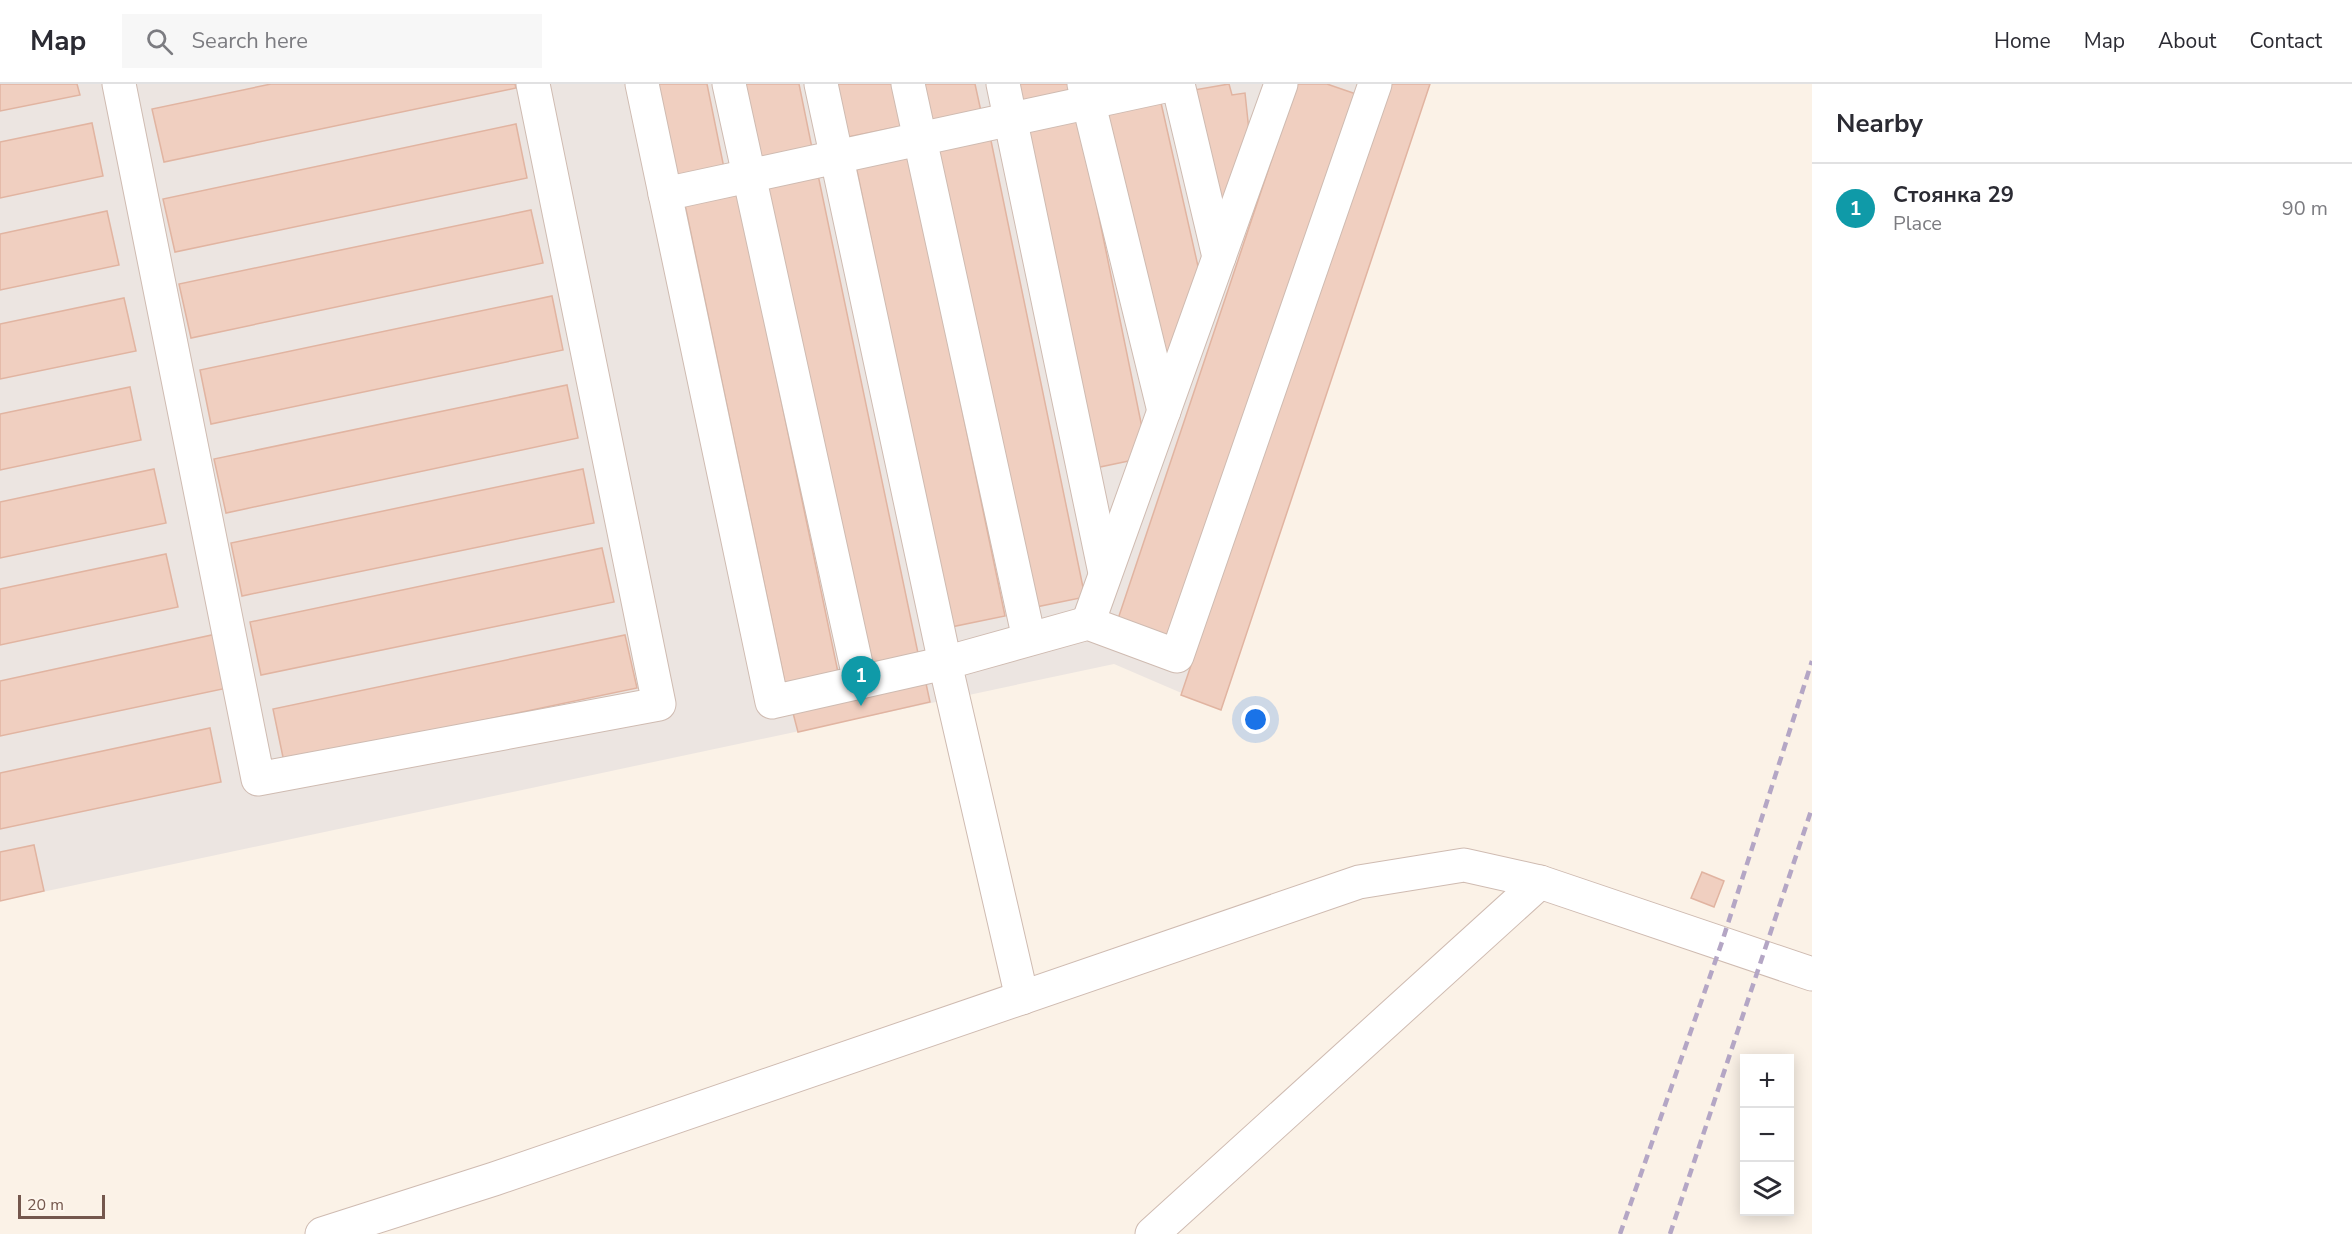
<!DOCTYPE html>
<meta charset="utf-8">
<style>
:root{--surface:#fff;--page:#f7f7f7;--text:#2b2b33;--muted:#7c7c81;--line:#e1e1e2;--accent:#b45309}
body{margin:0;font-family:"Nunito Sans",sans-serif;background:var(--page);color:var(--text)}
.controls{position:absolute;right:18px;bottom:18px;display:grid;overflow:hidden;border-radius:0px;box-shadow:0 3px 15px #0003}
.controls button{width:54px;height:54px;display:grid;place-items:center;padding:0;border:0;border-bottom:2px solid var(--line);background:var(--surface);color:var(--text);font:30px sans-serif}
.scale{position:absolute;left:18px;bottom:15px;width:87px;box-sizing:border-box;padding-left:6px;border:3px solid #74574d;border-top:0;font-size:16px;line-height:21px;white-space:nowrap;color:#74574d;-webkit-text-stroke:4px #fef6ed;paint-order:stroke}
.you{position:absolute;left:1256px;top:636px;width:21px;height:21px;margin:-15px;border:4px solid #fff;border-radius:50%;background:#1a73e8;box-shadow:0 0 0 9px #1a73e833}
.badge{display:grid;place-items:center;width:39px;height:39px;border-radius:50%;background:var(--accent);color:#fff;font-size:20px;font-weight:700}
.pin{position:absolute;translate:-50% -50px;filter:drop-shadow(0 2px 3px #0008)}
.pin::after{content:'';position:absolute;top:32px;width:21px;height:18px;background:inherit;clip-path:polygon(0 0,100% 0,50% 100%)}
.list{margin:0;padding:0;list-style:none}
h2{display:flex;justify-content:space-between;align-items:center;height:78px;margin:0;padding:0 24px;font-size:26px}
h2 small{font-size:20px;font-weight:400;color:var(--muted)}
.list li{display:grid;grid-template-columns:39px 1fr auto;gap:18px;align-items:center;box-sizing:border-box;height:90px;padding:0 24px;border-top:2px solid var(--line)}
.list b{display:block;font-size:22px;white-space:nowrap}
.list p{margin:0;font-size:20px;white-space:nowrap;color:var(--muted)}
.list em{font-size:20px;font-style:normal;color:var(--muted)}
.icon{flex:none;width:33px;height:33px;fill:none;stroke:currentColor;stroke-width:2;stroke-linecap:round;stroke-linejoin:round}
.map{position:relative;flex:none;width:1812px;height:1150px;overflow:hidden}
header{display:flex;align-items:center;gap:36px;box-sizing:border-box;height:84px;padding:0 30px;background:var(--surface);border-bottom:2px solid var(--line)}
header strong{font-size:28px}
nav{display:flex;gap:33px;margin-inline-start:auto;font-size:21px}
.search{width:420px;height:54px;background:var(--page);display:flex;align-items:center;gap:15px;box-sizing:border-box;padding:0 21px;border-radius:0px;color:var(--muted);font-size:22px}
main{display:flex}
aside{flex:1;background:var(--surface)}
.map>svg:first-child{display:block}
.industrial{fill:#ece5e1}
.building{fill:#f0cfc0;stroke:#e1b4a1;stroke-width:1.5}
.lines{fill:none;stroke-linecap:round;stroke-linejoin:round}
.minor-casing{stroke:#cfbbb1;stroke-width:35}
.minor{stroke:#fff;stroke-width:33}
.rail{stroke:#b4a6c5;stroke-width:4.5;stroke-dasharray:9 6;stroke-linecap:butt}
</style>
<header>
<strong>Map</strong>
<div class="search"><svg class="icon" aria-label="search" viewBox="0 0 24 24"><circle cx="10" cy="10" r="6"/><path d="M15 15l6 6"/></svg>Search here</div>
<nav><a>Home</a><a>Map</a><a>About</a><a>Contact</a></nav>
</header>
<main>
<div class="map">
<svg width="1812" height="1150" viewBox="0 0 1812 1150">
<rect width="100%" height="100%" fill="#fbf2e7"/>
<!-- industrial -->
<path class="industrial" d="M0,0h1430l-209,626 -107,-46 -1114,237z"/>
<!-- building -->
<g class="building">
<path d="M0,0h77l3,11 -80,16z"/>
<path d="M271,0h244l1,4 -352,74 -12,-53z"/>
<path d="M651,0h56l18,89 -53,11z"/>
<path d="M744,0h55l13,64 -53,11z"/>
<path d="M837,0h56l9,42 -54,11z"/>
<path d="M920,0h55l7,32 -53,11z"/>
<path d="M1014,0h55l2,11 -53,10z"/>
<path d="M1229,0l3,11 13,-2 6,57 -23,69 -40,-128z"/>
<path d="M1297,0h30l29,10 -182,544 -56,-19z"/>
<path d="M1387,0h43l-209,626 -40,-15z"/>
<path d="M1159,10l43,190 -39,93 -57,-272z"/>
<path d="M1078,30l70,343 -53,11 -71,-343z"/>
<path d="M92,39l11,53 -103,22v-56z"/>
<path d="M516,40l11,54 -352,74 -12,-53z"/>
<path d="M989,47l96,466 -54,11 -96,-466z"/>
<path d="M908,66l97,466 -54,11 -96,-466z"/>
<path d="M817,86l102,488 -53,10 -102,-487z"/>
<path d="M737,105l102,488 -53,11 -102,-488z"/>
<path d="M531,126l12,53 -352,75 -12,-54z"/>
<path d="M107,127l12,54 -119,25v-56z"/>
<path d="M552,212l11,54 -352,74 -11,-54z"/>
<path d="M124,214l12,53 -136,28v-55z"/>
<path d="M567,301l11,53 -352,75 -12,-54z"/>
<path d="M130,303l11,53 -141,30v-56z"/>
<path d="M154,385l12,54 -166,35v-56z"/>
<path d="M583,385l11,54 -352,73 -11,-53z"/>
<path d="M602,464l12,54 -353,73 -11,-53z"/>
<path d="M166,470l12,53 -178,38v-56z"/>
<path d="M221,549l11,54 -232,49v-55z"/>
<path d="M625,551l12,53 -353,74 -11,-53z"/>
<path d="M925,595l5,23 -132,30 -6,-23z"/>
<path d="M210,644l11,54 -221,47v-56z"/>
<path d="M34,761l10,46 -44,10v-49z"/>
<path d="M1702,788l22,9 -10,26 -23,-9z"/>
</g>
<g class="lines">
<defs>
<g id="minor">
<path d="M119,0l139,695 401,-75 -126,-620"/>
<path d="M642,0l130,618 173,-39 143,-40 89,33 198,-572"/>
<path d="M729,0l131,598"/>
<path d="M821,0l124,579 77,335"/>
<path d="M908,0l121,555"/>
<path d="M1003,0l102,489"/>
<path d="M1084,0l80,327"/>
<path d="M1178,0l41,173"/>
<path d="M665,110l509,-110"/>
<path d="M1088,539l193,-539"/>
<path d="M322,1150l172,-55 865,-297 105,-17 76,17 272,92"/>
<path d="M1152,1150l388,-352"/>
</g>
</defs>
<!-- minor casing -->
<use href="#minor" class="minor-casing"/>
<!-- minor -->
<use href="#minor" class="minor"/>
<!-- rail -->
<g class="rail">
<path d="M1620,1150l102,-292 90,-281"/>
<path d="M1670,1150l142,-426"/>
</g>
</g>
</svg>
<div class="controls">
<button>+</button>
<button>−</button>
<button><svg class="icon" aria-label="layers" viewBox="0 0 24 24"><path d="M12 4l9 5-9 5-9-5zM3 14l9 5 9-5"/></svg></button>
</div>
<div class="scale">20 m</div>
<div class="you"></div>
<div class="pin badge" style="left:861px;top:622px;background:#0f9aa8">1</div>
</div>
<aside>
<h2>Nearby<small></small></h2>
<ul class="list">
<li><span class="badge" style="background:#0f9aa8">1</span><div><b>Стоянка 29</b><p>Place</p></div><em>90 m</em></li>
</ul>
</aside>
</main>
